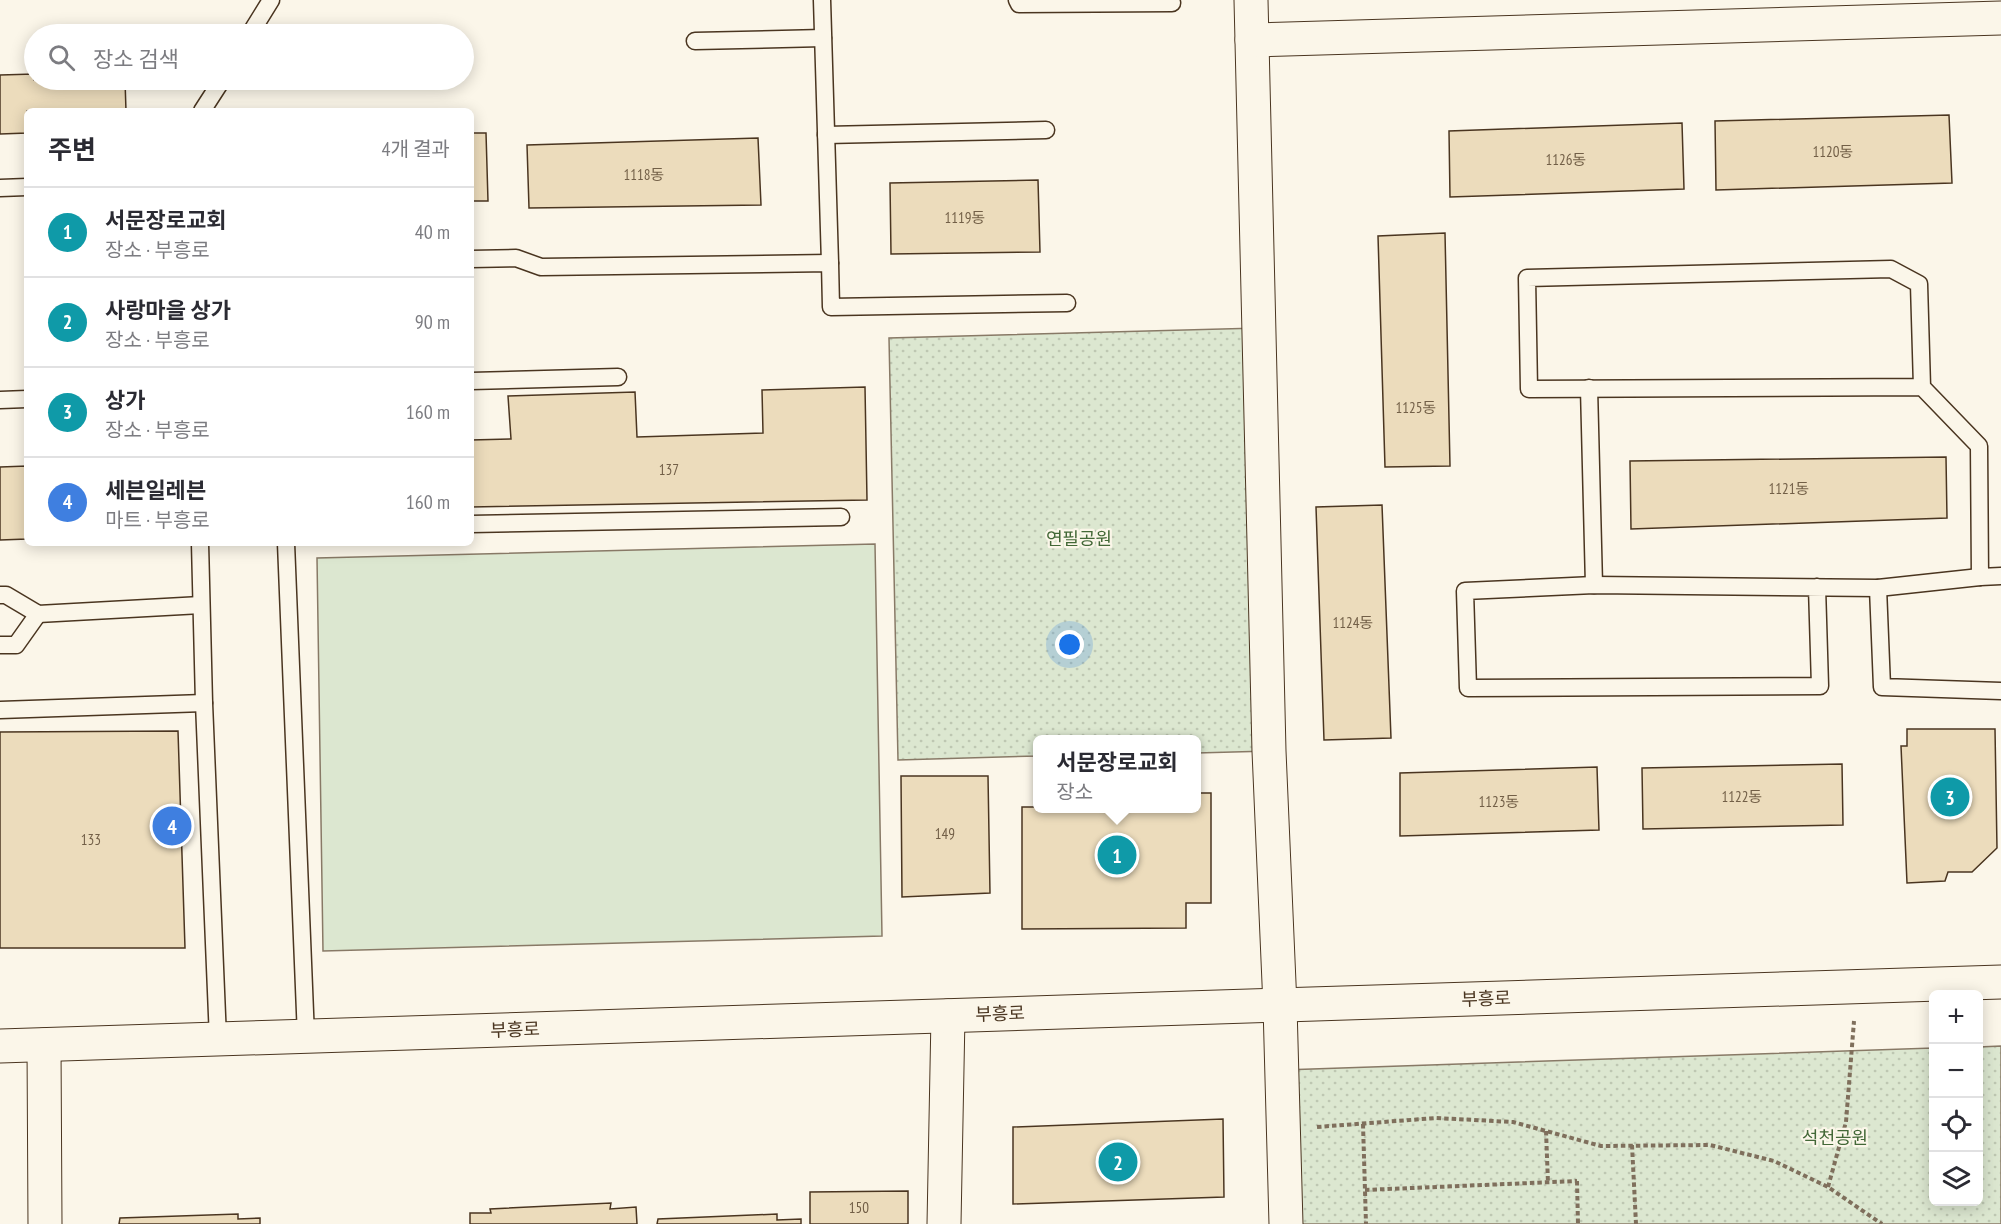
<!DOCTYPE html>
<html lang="ko">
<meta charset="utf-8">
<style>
:root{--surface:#fff;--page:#f2f2f3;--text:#2b2b33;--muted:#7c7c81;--line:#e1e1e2;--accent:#ea580c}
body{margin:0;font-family:"PT Sans Narrow","Noto Sans KR",sans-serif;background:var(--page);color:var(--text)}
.controls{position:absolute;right:18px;bottom:18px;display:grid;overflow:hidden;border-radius:9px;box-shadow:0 3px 15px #0003}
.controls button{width:54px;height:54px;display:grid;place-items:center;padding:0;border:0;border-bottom:2px solid var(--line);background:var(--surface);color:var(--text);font:30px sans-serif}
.you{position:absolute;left:1070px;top:645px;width:21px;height:21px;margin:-15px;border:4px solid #fff;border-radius:50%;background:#1a73e8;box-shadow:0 0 0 9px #1a73e833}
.badge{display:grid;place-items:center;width:39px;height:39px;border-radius:50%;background:var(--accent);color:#fff;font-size:20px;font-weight:700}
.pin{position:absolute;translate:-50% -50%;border:3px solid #fff;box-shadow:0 2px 6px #0006}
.popup{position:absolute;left:1033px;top:735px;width:168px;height:78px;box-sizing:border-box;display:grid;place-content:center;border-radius:9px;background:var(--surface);filter:drop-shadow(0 2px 4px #0005);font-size:20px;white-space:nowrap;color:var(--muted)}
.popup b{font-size:22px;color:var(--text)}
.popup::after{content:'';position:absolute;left:50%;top:100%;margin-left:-12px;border:12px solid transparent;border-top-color:var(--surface)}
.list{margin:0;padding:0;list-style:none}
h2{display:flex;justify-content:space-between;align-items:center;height:78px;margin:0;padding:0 24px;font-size:26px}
h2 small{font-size:20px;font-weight:400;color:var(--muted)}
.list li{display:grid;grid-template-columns:39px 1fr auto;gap:18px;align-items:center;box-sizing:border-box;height:90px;padding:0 24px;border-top:2px solid var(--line)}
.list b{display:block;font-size:22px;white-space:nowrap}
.list p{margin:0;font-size:20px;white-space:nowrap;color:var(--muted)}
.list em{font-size:20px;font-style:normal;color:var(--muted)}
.icon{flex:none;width:33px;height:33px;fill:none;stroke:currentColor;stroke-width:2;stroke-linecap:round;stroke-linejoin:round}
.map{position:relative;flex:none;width:2001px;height:1224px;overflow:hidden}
.search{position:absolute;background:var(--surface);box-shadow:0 3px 15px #0003;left:24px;top:24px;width:450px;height:66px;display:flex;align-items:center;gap:15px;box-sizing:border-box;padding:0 21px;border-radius:33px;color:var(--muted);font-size:22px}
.panel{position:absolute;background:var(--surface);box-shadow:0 3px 15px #0003;left:24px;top:108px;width:450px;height:438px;border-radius:9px}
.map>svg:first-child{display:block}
.green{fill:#dce7d0;stroke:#887966;stroke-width:1.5}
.park{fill:url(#park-dots);stroke:#887966;stroke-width:1.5}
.building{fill:#ecdcbc;stroke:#4a3520;stroke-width:1.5}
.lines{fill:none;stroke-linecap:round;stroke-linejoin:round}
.lane-casing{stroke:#4a3520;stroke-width:19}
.street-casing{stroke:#4a3520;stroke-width:35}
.secondary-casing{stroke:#4a3520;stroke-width:35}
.path{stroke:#7f6f5c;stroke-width:4;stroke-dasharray:4.5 3;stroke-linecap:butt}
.lane{stroke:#fbf6e9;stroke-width:16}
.street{stroke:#fbf6e9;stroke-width:33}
.secondary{stroke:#fbf6e9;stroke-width:33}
.labels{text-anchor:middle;stroke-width:4.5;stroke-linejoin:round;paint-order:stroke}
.number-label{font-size:15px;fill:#725f47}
.park-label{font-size:18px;fill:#436837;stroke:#fbf6e9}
.street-label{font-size:18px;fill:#4a3520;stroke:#fbf6e9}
</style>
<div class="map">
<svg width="2001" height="1224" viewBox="0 0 2001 1224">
<defs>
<pattern id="park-dots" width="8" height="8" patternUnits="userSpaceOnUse" patternTransform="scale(1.5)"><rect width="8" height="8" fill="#dce7d0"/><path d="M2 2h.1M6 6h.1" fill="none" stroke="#bec7b2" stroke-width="1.8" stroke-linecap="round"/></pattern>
</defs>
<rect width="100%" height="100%" fill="#fbf6e9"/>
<!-- green -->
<path class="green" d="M875,544l7,392 -559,15 -6,-393z"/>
<!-- park -->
<g class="park">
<path d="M1259,328l10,423 -72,2 -1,-13h-158l-1,16 -139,4 -9,-422z"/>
<path d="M2001,1046v178h-714l-4,-154 650,-22 1,154h44l1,-155z"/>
</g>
<!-- building -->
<g class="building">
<path d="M34,74v6h91l1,31h-99v22l-27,1v-59z"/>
<path d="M1949,115l3,68 -236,7 -1,-69z"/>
<path d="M1682,123l2,66 -234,8 -1,-66z"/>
<path d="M471,133h15l2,68h-17z"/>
<path d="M758,138l3,67 -232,3 -2,-63z"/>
<path d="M1038,180l2,72 -149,2 -1,-71z"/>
<path d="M1445,233l5,233 -65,1 -7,-231z"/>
<path d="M865,387l2,113 -396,7v-67l40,-1 -3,-43 127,-4 2,45 126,-4 -1,-43z"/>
<path d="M1946,457l1,61 -316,11 -1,-68z"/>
<path d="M27,466v73l-27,1v-73z"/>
<path d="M1382,505l9,233 -67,2 -8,-233z"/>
<path d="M1907,729h88l2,119 -25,24h-24l-3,9 -38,2 -6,-137h6z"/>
<path d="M178,731l7,217h-185v-216z"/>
<path d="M1842,764l1,61 -200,4 -1,-61z"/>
<path d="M1597,767l2,63 -199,6v-63z"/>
<path d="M901,776h87l2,117 -88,4z"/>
<path d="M1196,793h15v110h-25v25l-164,1v-122h16v1h158z"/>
<path d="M1223,1119l1,78 -211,7v-77z"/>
<path d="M908,1191v33h-98v-32z"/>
<path d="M611,1203l-1,6 26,-2 1,17h-167v-11h21l-1,-4z"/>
<path d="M238,1214v5l22,-1v6h-141l1,-6z"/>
<path d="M777,1214v6l24,-1v5h-144l1,-5z"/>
</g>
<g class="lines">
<defs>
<g id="lane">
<path d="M822,0l8,263"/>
<path d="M1017,0l2,4 153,-1"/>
<path d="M250,34l21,-34"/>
<path d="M695,41l128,-3"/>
<path d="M202,111l20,-31"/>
<path d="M826,135l220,-5"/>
<path d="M0,188l27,-1"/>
<path d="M471,259l45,-1 25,9 289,-4 1,44 236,-4"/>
<path d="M471,381l147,-4"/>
<path d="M1922,387l-393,2 -2,-111 364,-9 28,15 3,103 57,59 1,131 21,-1"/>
<path d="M1589,388l5,197"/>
<path d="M0,400l27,-1"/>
<path d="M471,524l370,-7"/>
<path d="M200,543l4,160 14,336"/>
<path d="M286,543l20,494"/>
<path d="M1817,587l3,99 -352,2 -3,-97 129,-6 284,3 102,-11"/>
<path d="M1878,588l4,99 119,4"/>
<path d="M0,595h6l32,19 163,-9"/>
<path d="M0,645h16l22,-31"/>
<path d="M0,710l204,-7"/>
</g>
<g id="street">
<path d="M1251,0l18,751 11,255 6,218"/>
<path d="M1252,40l749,-22"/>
<path d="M44,1045l1,179"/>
<path d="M944,1224l4,-208"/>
</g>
<path id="secondary" d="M0,1046l2001,-64"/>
</defs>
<!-- lane casing -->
<use href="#lane" class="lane-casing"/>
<!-- street casing -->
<use href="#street" class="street-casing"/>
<!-- secondary casing -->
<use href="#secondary" class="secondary-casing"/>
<!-- path -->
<g class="path">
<path d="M1363,1124l3,100"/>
<path d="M1317,1127l119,-9 77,4 88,24 109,-1 64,16 54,26 54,37"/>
<path d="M1546,1131l2,52"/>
<path d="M1632,1145l4,79"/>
<path d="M1577,1181l1,43"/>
<path d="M1828,1187l18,-65 8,-101"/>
<path d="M1365,1190l212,-9"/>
</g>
<!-- lane -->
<use href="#lane" class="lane"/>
<!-- street -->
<use href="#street" class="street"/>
<!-- secondary -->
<use href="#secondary" class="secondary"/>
</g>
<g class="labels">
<!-- number labels -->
<g class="number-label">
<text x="1833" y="157">1120동</text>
<text x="1566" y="165">1126동</text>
<text x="644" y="180">1118동</text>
<text x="965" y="223">1119동</text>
<text x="1416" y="413">1125동</text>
<text x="669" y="475">137</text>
<text x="1789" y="494">1121동</text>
<text x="1353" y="628">1124동</text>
<text x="1742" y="802">1122동</text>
<text x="1499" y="807">1123동</text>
<text x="945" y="839">149</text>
<text x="91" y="845">133</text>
<text x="859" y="1213">150</text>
</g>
<!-- park labels -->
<g class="park-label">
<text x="1079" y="545">연필공원</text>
<text x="1835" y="1144">석천공원</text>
</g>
<!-- street labels -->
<g class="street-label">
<text transform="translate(1486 999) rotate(-2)" y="6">부흥로</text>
<text transform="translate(1000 1014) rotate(-2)" y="6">부흥로</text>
<text transform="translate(515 1030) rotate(-2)" y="6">부흥로</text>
</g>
</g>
</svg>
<div class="controls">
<button>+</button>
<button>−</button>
<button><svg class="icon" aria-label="locate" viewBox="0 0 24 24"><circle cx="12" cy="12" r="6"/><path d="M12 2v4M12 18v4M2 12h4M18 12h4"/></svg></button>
<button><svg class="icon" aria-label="layers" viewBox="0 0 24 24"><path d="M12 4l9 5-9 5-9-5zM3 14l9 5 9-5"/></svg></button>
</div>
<div class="you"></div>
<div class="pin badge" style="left:1117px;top:855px;background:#0f9aa8">1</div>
<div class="popup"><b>서문장로교회</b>장소</div>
<div class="pin badge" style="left:1118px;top:1162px;background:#0f9aa8">2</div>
<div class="pin badge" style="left:1950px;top:797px;background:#0f9aa8">3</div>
<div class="pin badge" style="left:172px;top:826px;background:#3f7fe0">4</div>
<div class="search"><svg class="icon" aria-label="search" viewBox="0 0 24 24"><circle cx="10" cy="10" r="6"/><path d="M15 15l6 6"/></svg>장소 검색</div>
<section class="panel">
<h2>주변<small>4개 결과</small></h2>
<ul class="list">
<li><span class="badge" style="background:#0f9aa8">1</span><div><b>서문장로교회</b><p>장소 · 부흥로</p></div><em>40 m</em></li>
<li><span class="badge" style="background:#0f9aa8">2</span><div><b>사랑마을 상가</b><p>장소 · 부흥로</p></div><em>90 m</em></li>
<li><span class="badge" style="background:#0f9aa8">3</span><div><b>상가</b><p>장소 · 부흥로</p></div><em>160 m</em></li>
<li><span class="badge" style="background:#3f7fe0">4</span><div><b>세븐일레븐</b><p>마트 · 부흥로</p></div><em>160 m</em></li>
</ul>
</section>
</div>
